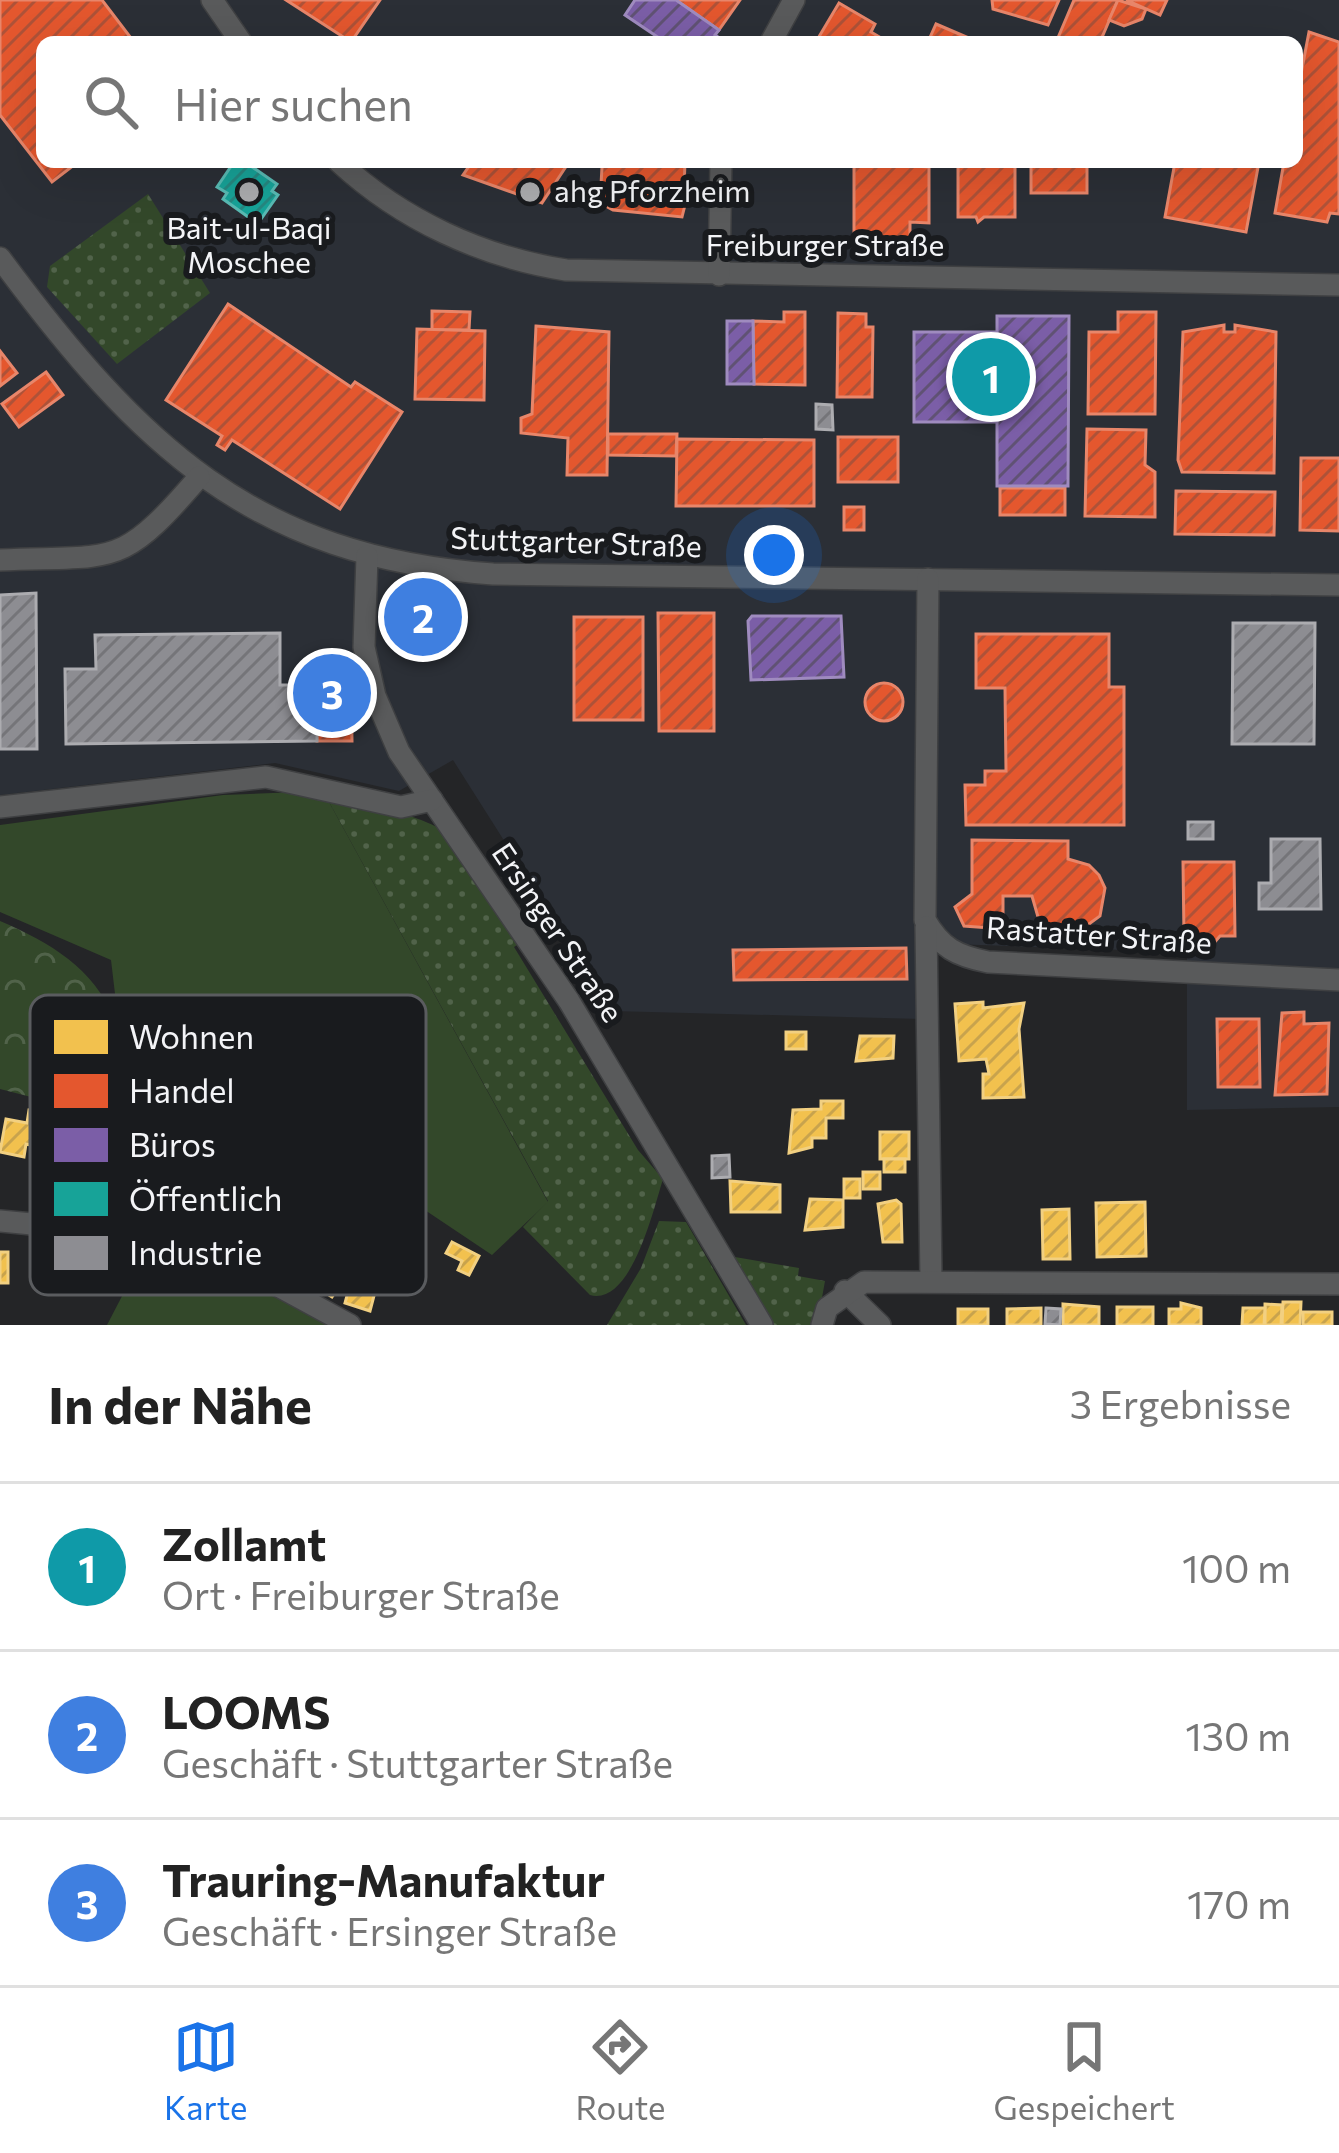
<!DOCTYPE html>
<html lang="de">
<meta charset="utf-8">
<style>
:root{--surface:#fff;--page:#f2f2f2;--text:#222;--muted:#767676;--line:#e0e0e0;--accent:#1a73e8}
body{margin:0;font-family:Commissioner,sans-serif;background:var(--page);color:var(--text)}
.you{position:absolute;left:774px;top:555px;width:42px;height:42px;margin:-30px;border:9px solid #fff;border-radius:50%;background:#1a73e8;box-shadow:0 0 0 18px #1a73e833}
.badge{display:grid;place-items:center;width:78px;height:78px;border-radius:50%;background:var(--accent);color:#fff;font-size:39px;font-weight:700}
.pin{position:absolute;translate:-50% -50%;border:6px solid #fff;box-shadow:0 3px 12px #0006}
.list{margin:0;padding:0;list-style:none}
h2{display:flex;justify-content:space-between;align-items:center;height:156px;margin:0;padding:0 48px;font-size:51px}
h2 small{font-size:39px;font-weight:400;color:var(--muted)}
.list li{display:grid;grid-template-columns:78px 1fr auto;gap:36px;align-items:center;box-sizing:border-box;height:168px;padding:0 48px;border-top:3px solid var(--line)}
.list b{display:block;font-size:45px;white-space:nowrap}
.list p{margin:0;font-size:39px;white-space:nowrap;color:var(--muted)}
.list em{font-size:39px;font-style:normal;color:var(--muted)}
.icon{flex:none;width:66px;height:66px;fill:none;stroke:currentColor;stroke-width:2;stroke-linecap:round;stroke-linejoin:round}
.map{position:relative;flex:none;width:1339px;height:1325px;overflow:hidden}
.search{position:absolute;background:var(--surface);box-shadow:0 12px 48px #0002;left:36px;right:36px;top:36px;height:132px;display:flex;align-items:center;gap:30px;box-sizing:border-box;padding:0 42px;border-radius:18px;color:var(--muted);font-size:45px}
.sheet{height:660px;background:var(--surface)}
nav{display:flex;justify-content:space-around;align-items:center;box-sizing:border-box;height:168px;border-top:3px solid var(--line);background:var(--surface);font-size:33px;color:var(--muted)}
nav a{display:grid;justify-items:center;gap:6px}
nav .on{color:var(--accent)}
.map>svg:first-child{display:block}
.built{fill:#2b2f36;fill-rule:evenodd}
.grass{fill:url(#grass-dots)}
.forest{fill:url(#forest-crowns)}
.garden{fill:#33482a}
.homes{fill:url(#homes-hatch);stroke:#f2d081;stroke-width:3}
.shops{fill:url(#shops-hatch);stroke:#e8866a;stroke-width:3}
.offices{fill:url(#offices-hatch);stroke:#9f8bbf;stroke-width:3}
.public{fill:url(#public-hatch);stroke:#59bbb4;stroke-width:3}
.industry{fill:url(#industry-hatch);stroke:#acacb0;stroke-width:3}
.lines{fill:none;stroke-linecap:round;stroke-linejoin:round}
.street-casing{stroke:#3f4042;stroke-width:24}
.street{stroke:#595a5b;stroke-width:21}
.poi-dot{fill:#abacae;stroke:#191b1e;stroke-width:4.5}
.labels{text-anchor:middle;stroke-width:12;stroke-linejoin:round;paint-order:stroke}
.poi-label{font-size:30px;fill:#f3f4f7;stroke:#191b1e;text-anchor:start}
.street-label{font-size:30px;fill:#f3f4f7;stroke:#191b1e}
.key{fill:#191b1e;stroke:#5a5c5f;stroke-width:3}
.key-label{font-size:33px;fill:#f3f4f7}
</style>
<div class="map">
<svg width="1339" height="1325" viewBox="0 0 1339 1325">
<defs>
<pattern id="grass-dots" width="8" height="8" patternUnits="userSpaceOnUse" patternTransform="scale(3)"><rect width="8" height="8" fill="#33482a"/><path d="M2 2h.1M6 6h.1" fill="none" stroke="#51634a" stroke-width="1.8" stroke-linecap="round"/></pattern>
<pattern id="forest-crowns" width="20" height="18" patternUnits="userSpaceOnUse" patternTransform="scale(3)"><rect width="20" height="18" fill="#33482a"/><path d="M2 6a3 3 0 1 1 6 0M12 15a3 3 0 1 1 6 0" fill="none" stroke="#51634a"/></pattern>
<pattern id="homes-hatch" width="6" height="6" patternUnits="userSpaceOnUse" patternTransform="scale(3)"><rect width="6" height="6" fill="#f2c14e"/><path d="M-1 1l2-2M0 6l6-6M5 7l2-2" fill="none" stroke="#c8a34d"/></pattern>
<pattern id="shops-hatch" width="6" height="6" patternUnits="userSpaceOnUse" patternTransform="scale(3)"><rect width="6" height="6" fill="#e4572e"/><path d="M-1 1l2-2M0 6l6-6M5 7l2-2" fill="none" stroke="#ae5238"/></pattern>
<pattern id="offices-hatch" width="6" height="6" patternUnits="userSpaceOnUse" patternTransform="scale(3)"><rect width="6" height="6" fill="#7b5ea7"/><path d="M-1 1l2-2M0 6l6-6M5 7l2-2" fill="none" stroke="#605274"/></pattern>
<pattern id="public-hatch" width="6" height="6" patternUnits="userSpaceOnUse" patternTransform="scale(3)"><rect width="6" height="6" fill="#17a398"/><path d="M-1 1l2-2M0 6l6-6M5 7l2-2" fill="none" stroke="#268881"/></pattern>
<pattern id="industry-hatch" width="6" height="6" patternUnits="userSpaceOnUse" patternTransform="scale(3)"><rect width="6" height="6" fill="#8d8d92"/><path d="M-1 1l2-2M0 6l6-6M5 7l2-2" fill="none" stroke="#757579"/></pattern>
</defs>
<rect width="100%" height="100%" fill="#242527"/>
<!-- built -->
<path class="built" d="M0,0h1339v1107l-152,3v-158l-268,-9 3,76 -310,-8 -159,-251 -54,31 -124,-28 -275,32zM42,42h1255v120h-1255z"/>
<!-- grass -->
<g class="grass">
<path d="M148,194l62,99 -93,71 -70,-77 3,-21z"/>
<path d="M323,791c27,9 104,26 120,40l77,112 -6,4 124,203 25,29c-10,32 -32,127 -73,116l-67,-68 25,-26z"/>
<path d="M659,1221l27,1 60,103h-139l34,-57z"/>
<path d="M729,1256l70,12 -1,8 27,5 -8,44h-47z"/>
</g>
<!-- forest -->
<path class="forest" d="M0,921c56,24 105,54 119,116l24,10 -34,70 -109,-28z"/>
<!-- garden -->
<g class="garden">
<path d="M323,791l225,411 -56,53 -264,-177 -108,-42 -9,-76 -111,-48v-87l223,-30z"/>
<path d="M160,1223l179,102h-232z"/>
</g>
<!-- homes -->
<g class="homes">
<path d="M983,1002v6l41,-5 -5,26 5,68 -41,1v-24h6l-3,-15 -27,2 -4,-57z"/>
<rect x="786" y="1032" width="20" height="17"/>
<path d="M860,1036h34l-1,22 -37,3z"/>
<path d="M821,1101h22v17h-17v20h-14v9l-23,6 4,-43 28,-1z"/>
<path d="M29,1110l32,7 -12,32 -23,-5 -2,13 -24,-5 6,-33 21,4z"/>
<rect x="880" y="1132" width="29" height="27"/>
<rect x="884" y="1159" width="21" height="13"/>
<rect x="863" y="1172" width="17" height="17"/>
<rect x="844" y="1179" width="16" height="19"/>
<path d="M730,1181l50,4v27h-49z"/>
<path d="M810,1199l33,1v27l-38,3z"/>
<path d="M896,1200l5,4 1,38h-19l-5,-38z"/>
<path d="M1145,1202l1,54 -49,1 -1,-54z"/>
<path d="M1069,1209l1,50h-27l-1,-49z"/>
<path d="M452,1242l27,14 -10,19 -11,-5 4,-9 -16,-8z"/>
<rect x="0" y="1252" width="8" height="31"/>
<path d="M328,1275l13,9 -9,13 -14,-9z"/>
<path d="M351,1281l25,7 -6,23 -25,-8z"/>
<path d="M1283,1302h18l-1,23h-18z"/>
<path d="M1181,1303l20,5v17h-32v-16h12z"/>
<path d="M1063,1304l36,3v18h-36z"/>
<path d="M1265,1304l17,1 -1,20h-16z"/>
<rect x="1117" y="1307" width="36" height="18"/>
<path d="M1041,1308v17h-34v-16z"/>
<path d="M1243,1308h22l-1,17h-22z"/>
<rect x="958" y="1309" width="30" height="16"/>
<rect x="1303" y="1312" width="29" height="13"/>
</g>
<!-- shops -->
<g class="shops">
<path d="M0,0h102l32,42h-92v120h36l-26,20 -52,-67z"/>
<path d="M286,0h94l-29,42z"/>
<path d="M676,0h64l-21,30z"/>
<path d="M992,0h67l-11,25 -55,-16z"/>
<path d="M1074,0h44l-18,42 -43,-2z"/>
<path d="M1118,0l28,9 -4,10 -18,7 -15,-6z"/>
<path d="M1126,0h41l-7,15z"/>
<path d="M839,3l36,21 -4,8 17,10 -71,-2z"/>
<path d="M936,24l42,18h-50z"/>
<path d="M1309,32l30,10v172l-9,-1 -3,9 -52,-9 9,-51h13v-67z"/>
<path d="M472,162h97l-27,41 -79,-28z"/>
<path d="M608,162h77l-1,27h5l-7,28 -69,-7 -13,-7 2,-36z"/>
<path d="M854,162l75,5v56l-19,-1v21h-56z"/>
<path d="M958,162h57v55h-31l-6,5 -2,-5h-18z"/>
<rect x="1031" y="162" width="56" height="31"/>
<path d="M1175,162h84l-13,70 -81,-15z"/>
<path d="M228,304l123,83 4,-5 47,30 -62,97 -108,-69 -7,10 -8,-5 5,-9 -56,-36z"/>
<path d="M432,311l38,1 -1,18h-37z"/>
<path d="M784,312h21v73l-51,-1 -1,-63 31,1z"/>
<path d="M1118,312h38l-1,102h-67l1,-82h29z"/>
<path d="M838,313l28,1v13h7l-1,70h-35z"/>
<path d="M1224,325v7h11v-7l41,7 -2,141 -92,-1 -4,-12 5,-128z"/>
<path d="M536,326l73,6 -2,143h-40l1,-37 -47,-5v-15l11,-4z"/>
<path d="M417,329l68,2 -1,69 -69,-1z"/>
<path d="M0,351l17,22 -17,13z"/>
<path d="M46,372l17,23 -44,32 -17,-23z"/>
<path d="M1087,429l59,1 -1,35 10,7v45l-70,-1z"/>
<path d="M608,434h69l-1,22 -68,-1z"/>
<rect x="838" y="437" width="60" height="45"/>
<path d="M677,439l137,1v66h-138z"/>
<path d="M1301,458h38v73l-39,-1z"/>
<rect x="1000" y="488" width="65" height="27"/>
<path d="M1176,491l99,1 -1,43 -99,-1z"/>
<rect x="844" y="507" width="20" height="23"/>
<path d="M658,613h56v118h-55z"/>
<rect x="574" y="617" width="69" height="103"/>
<path d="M976,634h133v53h15v138h-158l-1,-40h20v-14h21l-1,-83h-29z"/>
<path d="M325,667h17l9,7 1,67h-35l-1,-67z"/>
<circle cx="884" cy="702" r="19"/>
<path d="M972,840l96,1v18l21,6 10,10 6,13 -5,28 -22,16h-17l-23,-15 -6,-21h-29v33l-39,-3 -9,-19 17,-13z"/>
<path d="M1183,862h51l1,74h-15l-7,8 -29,-8z"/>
<path d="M906,948l1,31 -173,1 -1,-30z"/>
<path d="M1304,1012v12l25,-1 -2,71 -52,1 7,-82z"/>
<path d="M1217,1019h42l1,68h-42z"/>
</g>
<!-- offices -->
<g class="offices">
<path d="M635,0h41l43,30 -4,5 6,4 -56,3 -40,-27z"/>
<path d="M997,316h72l-1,170h-71v-64h-83v-90h83z"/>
<path d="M727,321h26l1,63h-27z"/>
<path d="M752,616h89l3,61 -93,3 -3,-59z"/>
</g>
<!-- public -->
<path class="public" d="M234,162h11l32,22 -5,7 6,4 -17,24 -6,-5 -4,5 -28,-20 4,-6 -10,-6z"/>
<!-- industry -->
<g class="industry">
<path d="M816,404l16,1 1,25 -17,-1z"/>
<path d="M36,593l1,156h-37v-154z"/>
<path d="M1233,623h82l-1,121h-82z"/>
<path d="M280,633v52h37v56l-251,3 -1,-75h31l-1,-34z"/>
<rect x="1188" y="822" width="25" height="17"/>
<path d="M1271,839h49l1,70h-62v-26h12z"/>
<path d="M729,1155l1,22 -18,1v-22z"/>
<path d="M1046,1308l15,1 -1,16 -15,-1z"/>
</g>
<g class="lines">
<defs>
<g id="street">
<path d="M212,0l29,42"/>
<path d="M771,42l23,-42"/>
<path d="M339,162c63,58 143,95 227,108l773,15"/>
<path d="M0,258c138,186 252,299 493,316l846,11"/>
<path d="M719,275l2,-113"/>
<path d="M367,556l-3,91 11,49 24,56 170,249 193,324"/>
<path d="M0,560c117,-5 119,10 199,-83"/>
<path d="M928,579l-3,341c16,28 32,36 63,42l351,18"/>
<path d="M0,807l266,-30 135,30 31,-7"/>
<path d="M926,927l5,353"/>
<path d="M0,1221l53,5 25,-35 37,6 235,128"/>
<path d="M845,1291l35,34"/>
<path d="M822,1325l5,-17 37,-26 475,2"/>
</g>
</defs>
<!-- street casing -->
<use href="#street" class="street-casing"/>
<!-- street -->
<use href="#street" class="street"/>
</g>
<!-- markers -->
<g class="poi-dot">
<circle cx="249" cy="192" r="12"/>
<circle cx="530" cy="192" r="12"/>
</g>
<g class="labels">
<!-- poi labels -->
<g class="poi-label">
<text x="554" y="202">ahg Pforzheim</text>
<text x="249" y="239" text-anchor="middle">Bait-ul-Baqi<tspan x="249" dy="34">Moschee</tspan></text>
</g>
<!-- street labels -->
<g class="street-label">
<text x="825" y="256">Freiburger Straße</text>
<text transform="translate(576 543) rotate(2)" y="10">Stuttgarter Straße</text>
<text transform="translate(557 933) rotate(56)" y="10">Ersinger Straße</text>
<text transform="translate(1099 936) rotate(4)" y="10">Rastatter Straße</text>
</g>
</g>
<!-- legend -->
<rect x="30" y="995" width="396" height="300" rx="18" class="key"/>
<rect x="54" y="1020" width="54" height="34" fill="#f2c14e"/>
<rect x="54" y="1074" width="54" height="34" fill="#e4572e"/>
<rect x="54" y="1128" width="54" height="34" fill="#7b5ea7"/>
<rect x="54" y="1182" width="54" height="34" fill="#17a398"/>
<rect x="54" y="1236" width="54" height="34" fill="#8d8d92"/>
<g class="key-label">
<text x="129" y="1049">Wohnen</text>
<text x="129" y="1103">Handel</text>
<text x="129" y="1157">Büros</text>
<text x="129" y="1211">Öffentlich</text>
<text x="129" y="1265">Industrie</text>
</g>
</svg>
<div class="you"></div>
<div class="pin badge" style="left:991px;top:377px;background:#0f9aa8">1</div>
<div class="pin badge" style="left:423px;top:617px;background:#3f7fe0">2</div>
<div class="pin badge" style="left:332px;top:693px;background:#3f7fe0">3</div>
<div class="search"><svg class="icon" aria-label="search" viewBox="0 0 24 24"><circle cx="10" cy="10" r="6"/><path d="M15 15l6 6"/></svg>Hier suchen</div>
</div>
<section class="sheet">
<h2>In der Nähe<small>3 Ergebnisse</small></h2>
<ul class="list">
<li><span class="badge" style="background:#0f9aa8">1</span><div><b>Zollamt</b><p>Ort · Freiburger Straße</p></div><em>100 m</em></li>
<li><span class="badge" style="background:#3f7fe0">2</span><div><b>LOOMS</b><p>Geschäft · Stuttgarter Straße</p></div><em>130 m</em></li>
<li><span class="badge" style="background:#3f7fe0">3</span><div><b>Trauring-Manufaktur</b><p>Geschäft · Ersinger Straße</p></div><em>170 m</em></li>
</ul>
</section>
<nav>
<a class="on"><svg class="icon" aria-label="map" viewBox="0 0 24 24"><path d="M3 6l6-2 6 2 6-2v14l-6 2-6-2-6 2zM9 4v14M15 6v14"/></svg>Karte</a>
<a><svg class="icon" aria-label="directions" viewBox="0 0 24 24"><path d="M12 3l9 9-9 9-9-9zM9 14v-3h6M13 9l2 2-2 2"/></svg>Route</a>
<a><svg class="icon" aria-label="saved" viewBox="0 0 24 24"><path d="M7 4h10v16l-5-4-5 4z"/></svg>Gespeichert</a>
</nav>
